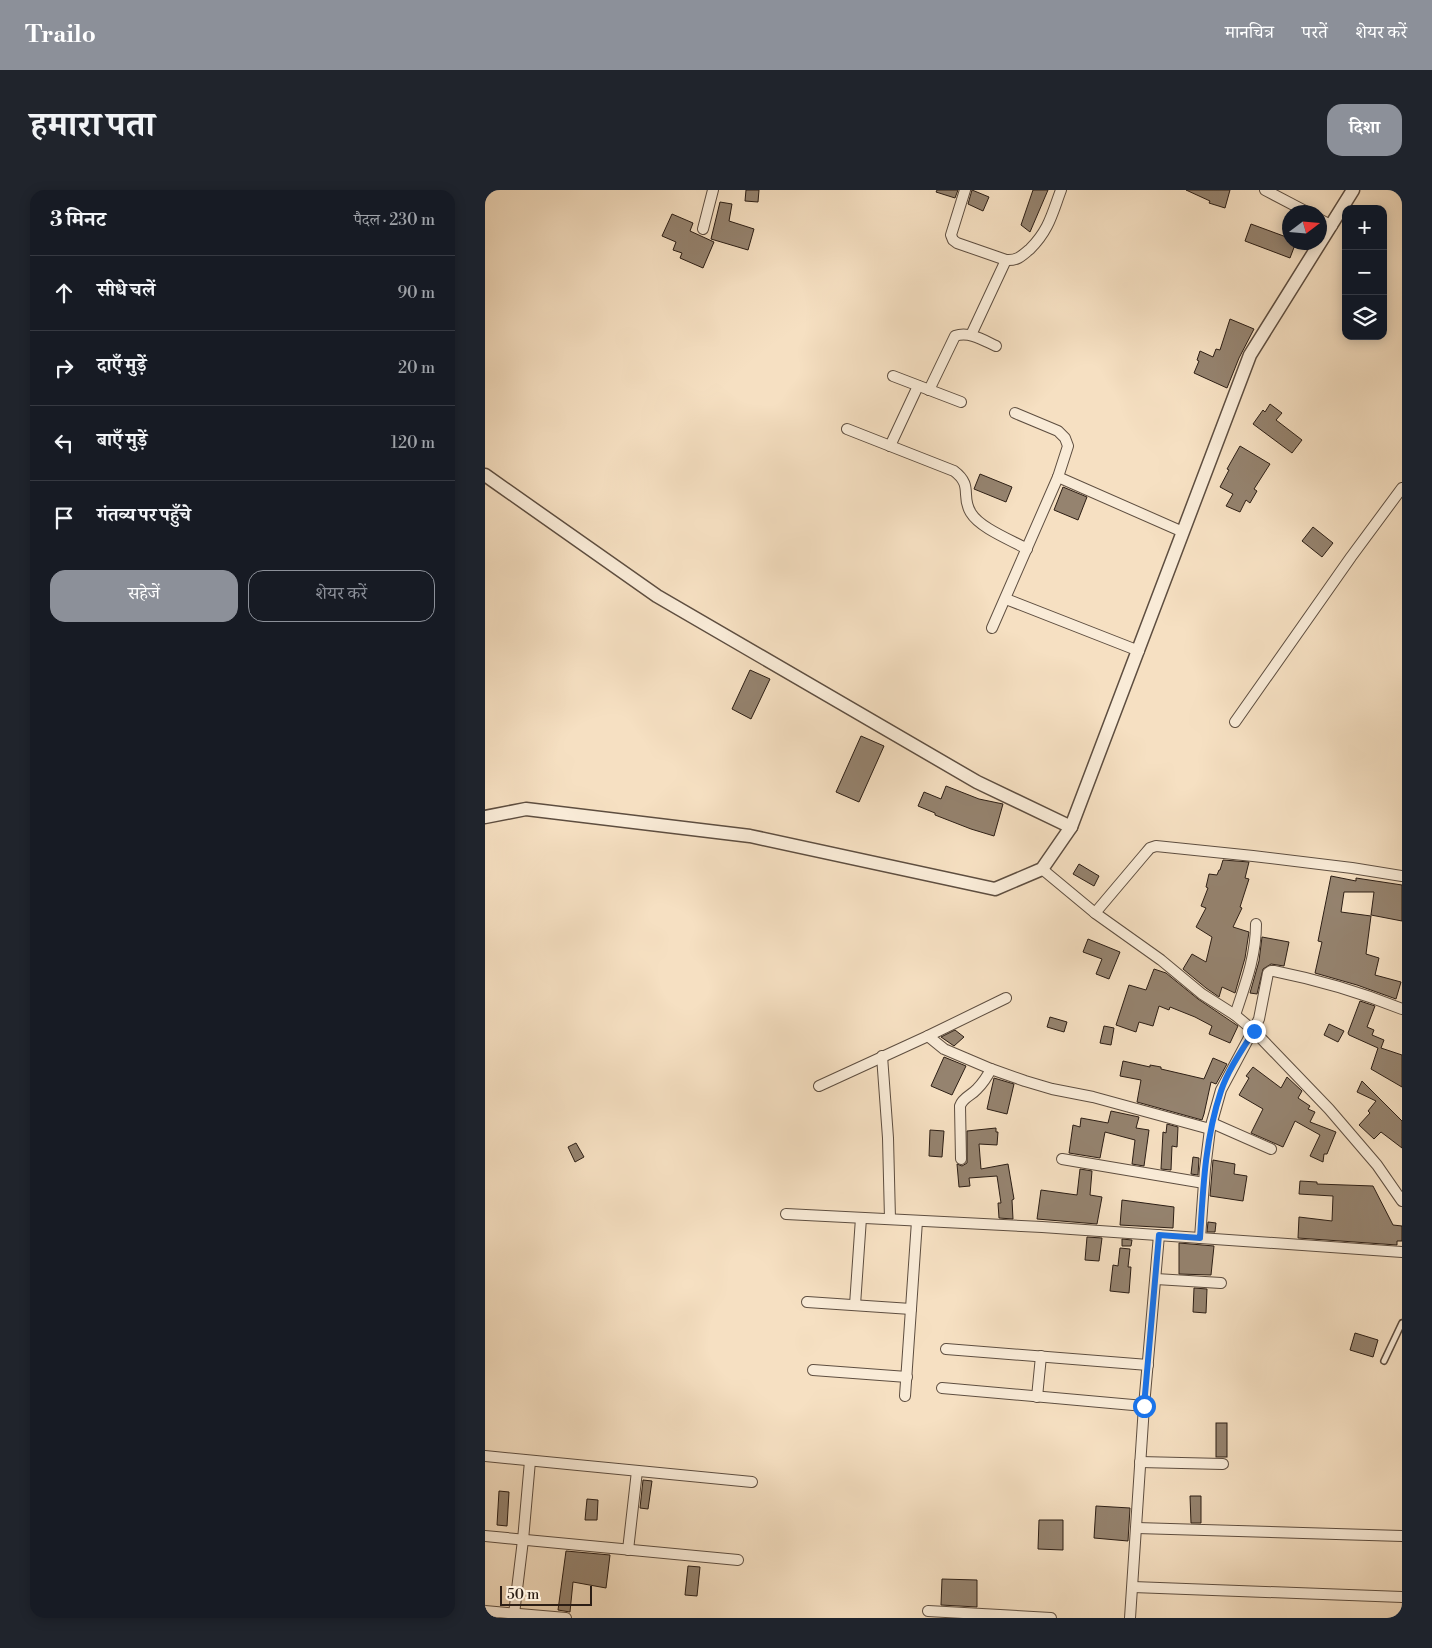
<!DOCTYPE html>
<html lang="hi">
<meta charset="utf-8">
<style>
:root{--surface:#171b24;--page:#20242c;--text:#f1f3f6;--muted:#9ea1a6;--line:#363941;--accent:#8c9099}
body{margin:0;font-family:"Libre Bodoni","Noto Serif Devanagari",serif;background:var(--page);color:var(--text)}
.controls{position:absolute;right:15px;top:15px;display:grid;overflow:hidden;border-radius:10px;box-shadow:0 2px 12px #0003}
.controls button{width:45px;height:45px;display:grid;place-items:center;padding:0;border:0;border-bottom:1px solid var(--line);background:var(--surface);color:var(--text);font:25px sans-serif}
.compass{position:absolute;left:797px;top:15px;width:45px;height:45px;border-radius:50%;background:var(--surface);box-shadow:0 2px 12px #0003;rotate:74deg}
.scale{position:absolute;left:15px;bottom:12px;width:92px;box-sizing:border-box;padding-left:5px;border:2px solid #2c1e15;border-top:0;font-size:14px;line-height:18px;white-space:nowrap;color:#2c1e15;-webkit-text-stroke:4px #f9ebd7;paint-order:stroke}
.stop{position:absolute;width:15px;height:15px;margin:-11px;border:4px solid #1a73e8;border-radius:50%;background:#fff}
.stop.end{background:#1a73e8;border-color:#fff;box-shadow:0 1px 5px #0008}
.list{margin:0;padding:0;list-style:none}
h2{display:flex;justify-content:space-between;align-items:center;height:65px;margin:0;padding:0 20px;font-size:21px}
h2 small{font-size:16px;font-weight:400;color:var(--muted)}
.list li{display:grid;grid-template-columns:32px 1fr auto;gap:15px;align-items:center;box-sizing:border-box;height:75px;padding:0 20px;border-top:1px solid var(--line)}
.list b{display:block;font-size:19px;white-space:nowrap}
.list em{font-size:16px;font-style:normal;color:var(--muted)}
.actions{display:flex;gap:10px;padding:15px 20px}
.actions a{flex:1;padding:11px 0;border:1px solid var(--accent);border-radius:15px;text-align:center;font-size:18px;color:var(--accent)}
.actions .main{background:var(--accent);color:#fff}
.icon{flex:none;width:28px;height:28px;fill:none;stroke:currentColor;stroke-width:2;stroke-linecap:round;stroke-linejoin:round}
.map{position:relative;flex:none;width:917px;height:1428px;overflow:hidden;border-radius:15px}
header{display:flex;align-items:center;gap:30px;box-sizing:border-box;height:70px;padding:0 25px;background:var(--accent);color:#fff}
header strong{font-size:24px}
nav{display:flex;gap:28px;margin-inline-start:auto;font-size:18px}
.intro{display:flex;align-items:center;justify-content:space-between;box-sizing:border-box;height:120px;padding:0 30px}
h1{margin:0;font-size:35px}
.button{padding:12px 22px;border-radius:15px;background:var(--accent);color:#fff;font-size:18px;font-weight:700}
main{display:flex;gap:30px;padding:0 30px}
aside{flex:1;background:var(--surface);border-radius:15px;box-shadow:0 2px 12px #0003}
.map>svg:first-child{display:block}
.building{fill:#95836f;stroke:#2c1e15}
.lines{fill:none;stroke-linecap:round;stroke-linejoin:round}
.service-casing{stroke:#5e4e40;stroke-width:8}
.minor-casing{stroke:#5e4e40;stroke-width:12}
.tertiary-casing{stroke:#5e4e40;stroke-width:15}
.service{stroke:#f9ebd7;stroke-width:5}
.minor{stroke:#f9ebd7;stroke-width:10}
.tertiary{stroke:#f9ebd7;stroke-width:12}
.route{stroke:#1a73e8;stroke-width:6}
</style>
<header>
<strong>Trailo</strong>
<nav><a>मानचित्र</a><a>परतें</a><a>शेयर करें</a></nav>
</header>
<div class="intro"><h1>हमारा पता</h1><a class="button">दिशा</a></div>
<main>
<aside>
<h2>3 मिनट<small>पैदल · 230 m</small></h2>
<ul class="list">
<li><svg class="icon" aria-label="ahead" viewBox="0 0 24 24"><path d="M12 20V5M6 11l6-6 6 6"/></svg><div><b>सीधे चलें</b></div><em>90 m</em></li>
<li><svg class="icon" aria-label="right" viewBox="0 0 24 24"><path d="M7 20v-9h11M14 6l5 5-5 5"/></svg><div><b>दाएँ मुड़ें</b></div><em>20 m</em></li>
<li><svg class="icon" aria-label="left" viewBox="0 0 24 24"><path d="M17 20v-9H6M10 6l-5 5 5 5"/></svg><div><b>बाएँ मुड़ें</b></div><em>120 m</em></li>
<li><svg class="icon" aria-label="arrive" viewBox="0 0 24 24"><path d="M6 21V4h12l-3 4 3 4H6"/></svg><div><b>गंतव्य पर पहुँचे</b></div></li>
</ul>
<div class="actions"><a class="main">सहेजें</a><a>शेयर करें</a></div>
</aside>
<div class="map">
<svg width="917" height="1428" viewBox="0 0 917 1428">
<rect width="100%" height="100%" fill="#f6e0c2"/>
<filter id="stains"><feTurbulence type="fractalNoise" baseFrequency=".004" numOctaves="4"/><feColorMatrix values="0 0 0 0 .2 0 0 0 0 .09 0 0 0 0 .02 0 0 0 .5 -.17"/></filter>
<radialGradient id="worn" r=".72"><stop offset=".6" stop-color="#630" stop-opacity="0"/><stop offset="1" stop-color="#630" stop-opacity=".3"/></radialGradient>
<!-- building -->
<g class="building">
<path d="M261,0h13l-1,12 -13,-1z"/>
<path d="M452,0h21l-3,8 -19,-6z"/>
<path d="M487,0l17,7 -6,14 -15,-7z"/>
<path d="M548,0h15l-18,42 -9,-7z"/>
<path d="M701,0h44l-5,18 -16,-5 1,-2z"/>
<path d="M235,12l12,2 -3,17 25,8 -6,21 -37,-11z"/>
<path d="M187,24l21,9 -3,8 24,11 -11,26 -23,-10 2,-5 -9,-3 3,-8 -14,-6z"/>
<path d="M766,34l38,14v4h7l-6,16 -45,-17z"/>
<path d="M745,129l24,10 -15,29 -12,30 -33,-15 5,-12 -2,-1 3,-9 13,6 3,-8 4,1z"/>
<path d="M785,214l12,9 -6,7 26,20 -10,13 -39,-29 10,-14 2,2z"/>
<path d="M755,256l30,18 -16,25 3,2 -7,12 -4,-3 -6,12 -14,-6 7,-12 -13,-7 9,-17 -2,-1z"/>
<path d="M495,284l32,13 -6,15 -32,-13z"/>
<path d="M578,297l24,10 -9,23 -24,-10z"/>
<path d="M828,337l20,16 -11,14 -20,-16z"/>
<path d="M265,480l20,9 -19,40 -19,-10z"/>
<path d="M376,546l23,10 -25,56 -23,-10z"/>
<path d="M461,596l33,13 24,5 -9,32 -23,-7 -36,-14v-2l-17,-7 6,-14 17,7z"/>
<path d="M738,670l26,2 -4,16 4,1 -9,28 2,1 -9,19 16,5 -4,26 -10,35 -13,-6 -3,10 -13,-9 -23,-19 9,-15 14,8 6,-25 -16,-10 10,-19 -5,-2 7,-18 -2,-1 3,-13 8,1 2,-5h1z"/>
<path d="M594,674l20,12 -5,10 -21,-12z"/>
<path d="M846,686l25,5v-3l46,7v36l-31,-6 3,-23h-30l-3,20 30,4 -5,38 13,4 -4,17 26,7 -5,17 -39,-14 -42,-12 7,-31 -4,-1z"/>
<path d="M777,747l27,5 -5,24 -13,-2 -8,5 -6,25 -7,-1 9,-32z"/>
<path d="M603,749l32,13 -11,27 -13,-5 6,-15 -19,-7z"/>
<path d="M669,779l12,4 32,26 40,27 -8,17 -21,-9 3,-8 -17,-9 -25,-10 -1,3 -10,-4 -6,20 -14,-4 -3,10 -20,-7 13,-40 17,5z"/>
<path d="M875,811l15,5 -8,21 7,3 -2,5 12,5 -3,8 21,7v32l-31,-18 7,-21 -29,-13 -1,-2z"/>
<path d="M565,827l17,5 -3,10 -17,-5z"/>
<path d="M844,834l15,7 -6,11 -14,-7z"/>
<path d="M619,836l10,2 -3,17 -11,-2z"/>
<path d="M470,840l9,7 -10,9 -13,-9z"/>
<path d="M459,867l22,9 -14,29 -21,-9z"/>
<path d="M728,868l14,6 -11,20 -5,-2 -7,32 -2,6 -65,-18 4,-22 -21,-4 3,-15 27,6v-2l11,2v2l43,10z"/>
<path d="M768,877l28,21 6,-11 15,14 -4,7 12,8 -2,3 7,3 -5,10 26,10 -9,22h-3l-1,8 -13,-6 10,-21 -25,-14 -12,26 -32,-14 12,-24 -24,-14 10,-17 -3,-2z"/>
<path d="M509,888l20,6 -7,30 -20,-5z"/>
<path d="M877,891l40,40v27l-21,-16 -7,7 -15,-14 11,-12 -2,-2 8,-10 -19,-9z"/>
<path d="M626,921l28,6 -3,11 13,2 -5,36 -12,-2 3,-24 -30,-8 -5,26 -31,-5 4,-28 7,2 1,-9 27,5z"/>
<path d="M682,934l11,3 -1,20 -5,-1 -1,24 -10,-1 2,-37 3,1z"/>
<path d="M511,938v4h2l-1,13 -18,-1 2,25 27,-5 6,35 -2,1 1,19 -14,-1 -1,-15h3l-4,-27 -28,2 1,8 -11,1 -2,-23 5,2 5,-3v-32z"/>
<path d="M445,940l14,1 -2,26 -13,-1z"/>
<path d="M91,953l8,14 -9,5 -7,-15z"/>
<path d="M708,967l6,1 -1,17 -7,-1z"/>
<path d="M728,970l22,4 -1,10 13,2 -4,25 -33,-5z"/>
<path d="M595,979l12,2 -2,24 12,2 -5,27 -60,-5 4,-29 36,5z"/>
<path d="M815,991l17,1v2l56,2 20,39 9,1v15h-5v4l-99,-7 1,-21 33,4 1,-25 -34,-2z"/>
<path d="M637,1010l52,7 -1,21 -53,-3z"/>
<path d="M723,1032l8,1 -1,9h-8z"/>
<path d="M602,1047l15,1 -3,23 -14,-1z"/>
<path d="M637,1049l10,1 -1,6h-9z"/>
<path d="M694,1053l35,3 -3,29 -32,-1z"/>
<path d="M635,1058l10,1 -2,18h3l-2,26 -19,-2 3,-26 5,1z"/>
<path d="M709,1098l13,1 -1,24 -13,-1z"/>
<path d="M870,1143l23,7 -5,17 -23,-7z"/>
<rect x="731" y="1233" width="11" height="34"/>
<path d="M158,1290l9,1 -4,28 -8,-1z"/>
<path d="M14,1301l10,1 -2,34 -10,-1z"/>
<path d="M705,1306h11v27h-10z"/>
<path d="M102,1309l11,1 -1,20h-12z"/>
<path d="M611,1316l34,2 -2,33 -34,-3z"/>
<path d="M554,1330h24v30l-25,-1z"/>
<path d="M81,1361l44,4 -4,33 -33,-6 -3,30 -12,-2z"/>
<path d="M203,1376l12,1 -3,29 -12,-1z"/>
<path d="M457,1389l35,1v27l-36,-2z"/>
</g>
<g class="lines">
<defs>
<path id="service" d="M899,1171l18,-38"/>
<g id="minor">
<path d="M480,0l-14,45 2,5 4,3 49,17c11,1 16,-4 24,-11 19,-19 22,-35 31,-59"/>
<path d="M780,0l42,22"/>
<path d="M834,29l13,7"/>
<path d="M218,39l10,-39"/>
<path d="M486,145l35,-75"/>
<path d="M408,186l68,26"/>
<path d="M444,200l26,-54c14,-5 28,4 41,10"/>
<path d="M362,239l107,42c20,15 6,25 17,42 9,15 40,27 56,36"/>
<path d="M405,256l28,-60"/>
<path d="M573,287l125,55"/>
<path d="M521,409l133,52"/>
<path d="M507,438l66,-151 10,-31 -3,-8 -7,-7 -43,-18"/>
<path d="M750,532l116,-165 51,-69"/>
<path d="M557,679l53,44 66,47 41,34 33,21 19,16 75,78 48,56 25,36"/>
<path d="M610,723l49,-58 6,-7 6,-2 97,10 99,12 50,8"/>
<path d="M750,825c10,-30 21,-58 21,-91"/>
<path d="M443,846l16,13 47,20 34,12 27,8 41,8 117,32"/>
<path d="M397,866l6,82 2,81"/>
<path d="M334,896l109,-50 78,-38"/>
<path d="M727,933l59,26"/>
<path d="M476,969l-1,-53c3,-9 11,-10 17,-17 6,-6 10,-12 14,-20"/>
<path d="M577,969l142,24"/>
<path d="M301,1024l256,13 360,25"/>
<path d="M715,1048l5,-69 5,-40 11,-39 38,-71 9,-46 3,-2h3c45,9 86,21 128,38"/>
<path d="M671,1089l65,4"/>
<path d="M322,1112l104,7"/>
<path d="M370,1115l6,-87"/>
<path d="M461,1159l202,16"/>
<path d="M328,1180l94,7"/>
<path d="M457,1198l202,18"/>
<path d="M420,1206l12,-175"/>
<path d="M552,1207l4,-41"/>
<path d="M0,1266l267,26"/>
<path d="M655,1272l83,2"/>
<path d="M652,1338l265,8"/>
<path d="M0,1346l253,24"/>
<path d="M143,1360l9,-79"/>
<path d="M648,1397l269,10"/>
<path d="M0,1421l81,7"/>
<path d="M443,1421l123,7"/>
<path d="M29,1424l9,-74 7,-79"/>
<path d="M645,1428l14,-212 15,-171"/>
</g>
<g id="tertiary">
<path d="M0,285l172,121 320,186 94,45"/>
<path d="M0,627l41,-8 224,27 245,53 47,-20 29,-42 179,-472 103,-165"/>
</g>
</defs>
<!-- service casing -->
<use href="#service" class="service-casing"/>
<!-- minor casing -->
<use href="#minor" class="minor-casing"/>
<!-- tertiary casing -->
<use href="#tertiary" class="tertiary-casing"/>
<!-- service -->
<use href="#service" class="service"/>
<!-- minor -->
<use href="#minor" class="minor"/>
<!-- tertiary -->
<use href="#tertiary" class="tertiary"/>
</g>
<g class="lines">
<!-- route -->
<path class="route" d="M659,1216l15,-171 41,3c3,-49 5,-99 21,-147 7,-21 21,-41 33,-60"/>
</g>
<rect width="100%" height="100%" filter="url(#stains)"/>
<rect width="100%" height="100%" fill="url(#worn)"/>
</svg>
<div class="controls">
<button>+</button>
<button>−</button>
<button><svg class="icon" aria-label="layers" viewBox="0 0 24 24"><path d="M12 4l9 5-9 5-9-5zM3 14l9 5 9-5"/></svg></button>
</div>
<svg class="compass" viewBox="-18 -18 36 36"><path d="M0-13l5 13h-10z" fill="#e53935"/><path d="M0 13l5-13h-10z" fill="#9ea1a6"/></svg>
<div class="scale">50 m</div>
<div class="stop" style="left:659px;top:1216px"></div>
<div class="stop end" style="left:769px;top:841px"></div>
</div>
</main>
